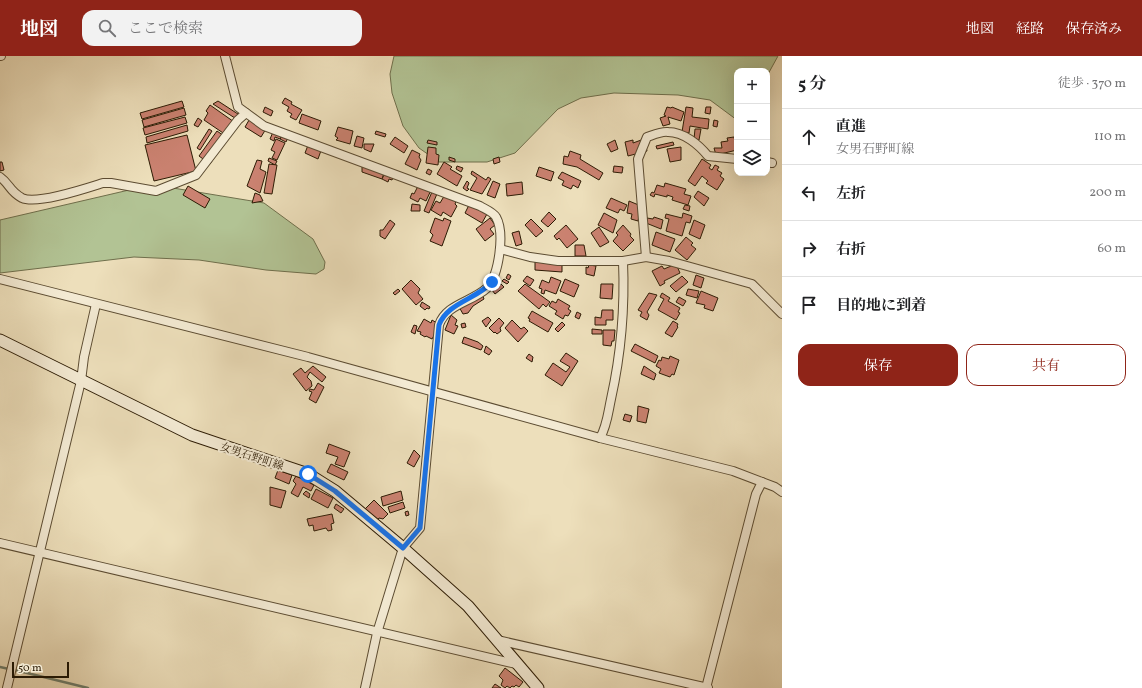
<!DOCTYPE html>
<html lang="ja">
<meta charset="utf-8">
<style>
:root{--surface:#fff;--page:#f2f2f2;--text:#202124;--muted:#757577;--line:#e0e0e0;--accent:#8f2418}
body{margin:0;font-family:Vollkorn,"Noto Serif JP",serif;background:var(--page);color:var(--text)}
.controls{position:absolute;right:12px;top:12px;display:grid;overflow:hidden;border-radius:8px;box-shadow:0 4px 16px #0002}
.controls button{width:36px;height:36px;display:grid;place-items:center;padding:0;border:0;border-bottom:1px solid var(--line);background:var(--surface);color:var(--text);font:20px sans-serif}
.scale{position:absolute;left:12px;bottom:10px;width:57px;box-sizing:border-box;padding-left:4px;border:2px solid #2c1b04;border-top:0;font-size:11px;line-height:14px;white-space:nowrap;color:#2c1b04;-webkit-text-stroke:3px #f3ead3;paint-order:stroke}
.stop{position:absolute;width:12px;height:12px;margin:-9px;border:3px solid #1a73e8;border-radius:50%;background:#fff}
.stop.end{background:#1a73e8;border-color:#fff;box-shadow:0 1px 4px #0008}
.list{margin:0;padding:0;list-style:none}
h2{display:flex;justify-content:space-between;align-items:center;height:52px;margin:0;padding:0 16px;font-size:17px}
h2 small{font-size:13px;font-weight:400;color:var(--muted)}
.list li{display:grid;grid-template-columns:26px 1fr auto;gap:12px;align-items:center;box-sizing:border-box;height:56px;padding:0 16px;border-top:1px solid var(--line)}
.list b{display:block;font-size:15px;white-space:nowrap}
.list p{margin:0;font-size:13px;white-space:nowrap;color:var(--muted)}
.list em{font-size:13px;font-style:normal;color:var(--muted)}
.actions{display:flex;gap:8px;padding:12px 16px}
.actions a{flex:1;padding:9px 0;border:1px solid var(--accent);border-radius:12px;text-align:center;font-size:14px;color:var(--accent)}
.actions .main{background:var(--accent);color:#fff}
.icon{flex:none;width:22px;height:22px;fill:none;stroke:currentColor;stroke-width:2;stroke-linecap:round;stroke-linejoin:round}
.map{position:relative;flex:none;width:782px;height:632px;overflow:hidden}
header{display:flex;align-items:center;gap:24px;box-sizing:border-box;height:56px;padding:0 20px;background:var(--accent);color:#fff}
header strong{font-size:19px}
nav{display:flex;gap:22px;margin-inline-start:auto;font-size:14px}
.search{width:280px;height:36px;background:var(--page);display:flex;align-items:center;gap:10px;box-sizing:border-box;padding:0 14px;border-radius:12px;color:var(--muted);font-size:15px}
main{display:flex}
aside{flex:1;background:var(--surface)}
.map>svg:first-child{display:block}
.green{fill:#b2c394;stroke:#6f6f4c}
.lines{fill:none;stroke-linecap:round;stroke-linejoin:round}
.stream{stroke:#6d7c6b;stroke-width:2.5}
.building{fill:#cb8271;stroke:#2c1b04}
.minor-casing{stroke:#5c4c32;stroke-width:10}
.secondary-casing{stroke:#2c1b04;stroke-width:13}
.minor{stroke:#f3ead3;stroke-width:8}
.secondary{stroke:#f3ead3;stroke-width:11}
.route{stroke:#1a73e8;stroke-width:5}
.labels{text-anchor:middle;stroke-width:4;stroke-linejoin:round;paint-order:stroke}
.street-label{font-size:11px;fill:#2c1b04;stroke:#f3ead3}
</style>
<header>
<strong>地図</strong>
<div class="search"><svg class="icon" aria-label="search" viewBox="0 0 24 24"><circle cx="10" cy="10" r="6"/><path d="M15 15l6 6"/></svg>ここで検索</div>
<nav><a>地図</a><a>経路</a><a>保存済み</a></nav>
</header>
<main>
<div class="map">
<svg width="782" height="632" viewBox="0 0 782 632">
<rect width="100%" height="100%" fill="#eddfbb"/>
<filter id="stains"><feTurbulence type="fractalNoise" baseFrequency=".005" numOctaves="4"/><feColorMatrix values="0 0 0 0 .2 0 0 0 0 .09 0 0 0 0 .02 0 0 0 .5 -.17"/></filter>
<radialGradient id="worn" r=".72"><stop offset=".6" stop-color="#630" stop-opacity="0"/><stop offset="1" stop-color="#630" stop-opacity=".3"/></radialGradient>
<!-- green -->
<g class="green">
<path d="M394,0h384l-11,20v-5h-30v49l-27,-20 -32,-5 -64,-2 -33,5 -23,11 -43,44 -28,9h-48l-20,-14 -16,-22 -11,-33 -2,-19z"/>
<path d="M173,132l91,15 49,36 12,23 -1,7 -8,5 -50,-4 -67,-10 -65,-3 -134,16v-53l129,-30z"/>
</g>
<g class="lines">
<!-- stream -->
<g class="stream">
<path d="M0,611l9,2"/>
<path d="M15,614l73,18"/>
</g>
</g>
<!-- building -->
<g class="building">
<path d="M285,42l7,4 -1,2 11,6 -6,10 -6,-3 2,-3 -5,-3 2,-4 -7,-4z"/>
<path d="M182,45l2,6 -42,12 -2,-6z"/>
<path d="M218,45l23,15 -3,4 -25,-16z"/>
<path d="M210,49l27,19 -8,13 -25,-17 4,-7 -2,-2z"/>
<path d="M265,51l8,4 -2,5 -8,-4z"/>
<path d="M667,51l4,1 1,-1 12,5 -3,9 -13,-4 2,7 -7,2 -3,-8 6,-2 -2,-1z"/>
<path d="M686,51l7,1 -1,9 17,2 -1,10 -18,-3 -1,7 -7,-1z"/>
<path d="M706,51h5l-1,7 -5,-1z"/>
<path d="M184,52l2,7 -42,12 -2,-7z"/>
<path d="M302,58l19,7 -3,9 -19,-7z"/>
<path d="M252,59l17,9 -8,13 -16,-10z"/>
<path d="M185,61l2,6 -42,12 -2,-7z"/>
<path d="M198,62l4,3 -4,6 -4,-2z"/>
<path d="M714,64l4,1 -1,6 -4,-1z"/>
<path d="M187,69l1,6 -41,12 -1,-6z"/>
<path d="M338,71l15,4 -3,13 -14,-4 2,-2 -3,-2z"/>
<path d="M209,73l3,2 -12,19 -3,-2z"/>
<path d="M695,73h6l-2,11 -5,-1z"/>
<path d="M217,75l10,7 -17,26 -11,-8z"/>
<path d="M376,75l10,3 -1,3 -10,-3z"/>
<path d="M273,76l9,3 -2,4 -5,-2 -1,4 -4,-2z"/>
<path d="M290,77l-4,9 -6,-3 3,-4z"/>
<path d="M187,79l9,36 -42,10 -9,-36z"/>
<path d="M357,80l7,2 -2,10 -8,-2z"/>
<path d="M395,81l13,9 -4,7 -14,-9z"/>
<path d="M734,81l1,5h2v8l-21,5 -2,-7h8l-1,-6 7,-1 -1,-3z"/>
<path d="M276,83l9,4 -8,17 -5,-2 3,-6 -4,-2z"/>
<path d="M644,83l3,12 -19,5 -3,-14 8,-2v3z"/>
<path d="M310,84l13,5 -5,14 -13,-6z"/>
<path d="M428,84l9,2v3l-10,-2z"/>
<path d="M615,84l3,9 -7,3 -4,-8z"/>
<path d="M673,86l1,3 -17,4 -1,-3z"/>
<path d="M364,88h10l-3,8 -7,-3z"/>
<path d="M428,91l8,1v6l3,1 -1,10 -12,-2z"/>
<path d="M681,91v13l-11,2 -3,-13z"/>
<path d="M412,94l8,4 -1,3 2,3 -4,10 -12,-6z"/>
<path d="M570,95l11,4 -1,4 23,14 -4,7 -22,-13 -14,-3 1,-8 4,1z"/>
<path d="M449,101l6,2v3l-6,-2z"/>
<path d="M499,101l1,5 -6,2 -1,-5z"/>
<path d="M269,102l8,3 -2,4 -7,-4z"/>
<path d="M702,103l9,6 -2,3 3,2 3,-5 4,2 -2,3 5,3 -2,3 4,3 -7,11 -11,-7 2,-2 -6,-5 -7,10 -7,-5z"/>
<path d="M257,104l5,1 -2,8 6,3 -6,21 -13,-7z"/>
<path d="M0,106h2l2,8 -4,1z"/>
<path d="M444,106l8,5 -2,2 12,7 -5,10 -20,-12z"/>
<path d="M269,108l8,1 -5,29 -8,-1z"/>
<path d="M362,109l24,2 -4,12 -20,-7z"/>
<path d="M457,110l6,2 -2,4 -5,-3z"/>
<path d="M614,110l9,1 -1,6 -9,-1z"/>
<path d="M539,111l15,5 -3,9 -15,-5z"/>
<path d="M428,113l4,2 -2,4 -4,-2z"/>
<path d="M386,115l8,4 -2,5 -3,-1 -1,3 -6,-3z"/>
<path d="M472,115l14,9 2,-3 3,2 -9,15 -12,-4 7,-12 -6,-4z"/>
<path d="M562,116l19,9 -3,7 -5,-3 -2,4 -9,-4 2,-4 -6,-3z"/>
<path d="M421,124l11,8 -6,13 -6,-3 -2,4 -8,-4 2,-5 2,1z"/>
<path d="M467,125l2,2 -2,5 2,1 -2,2 -4,-3z"/>
<path d="M493,125l7,3 -5,14 -8,-3z"/>
<path d="M522,126l1,12 -16,2 -1,-12z"/>
<path d="M665,127l21,6 -2,5 7,2 -3,9 -16,-5 1,-3 -6,-2v2l-12,-3 -1,3 -4,-2 2,-3 2,1 3,-8 7,2z"/>
<path d="M188,130l22,13 -5,9 -22,-13z"/>
<path d="M434,131l5,2 -10,24 -5,-2z"/>
<path d="M698,135l11,7 -5,8 -10,-9z"/>
<path d="M255,137l5,2 3,6 -11,2z"/>
<path d="M446,137l11,6 -2,5 2,2 -6,11 -8,-5 -2,4 -10,-6 5,-9 4,2z"/>
<path d="M611,142l16,7 -3,6 -4,-2 -2,4 -12,-5z"/>
<path d="M629,145l12,5 -3,15 -7,-2 1,-5 -5,-1z"/>
<path d="M412,148l8,1v6h-9z"/>
<path d="M469,149l18,9 -5,9 -17,-10z"/>
<path d="M685,149l5,1 -1,5 -6,-2z"/>
<path d="M549,156l7,7 -8,8 -7,-6z"/>
<path d="M604,157l13,7 -4,13 -15,-8z"/>
<path d="M683,157l9,3 -2,7 -4,-1 -4,14 -16,-5 3,-12 -4,-1 1,-4 16,4z"/>
<path d="M654,161l9,3 -2,9 -15,-6 1,-5 6,1z"/>
<path d="M435,162l8,3 1,-3 7,3 -9,25 -12,-5 3,-6 -3,-3z"/>
<path d="M490,162l5,7 -5,4 4,5 -9,7 -9,-12z"/>
<path d="M531,163l12,12 -7,6 -11,-12z"/>
<path d="M390,164l5,4 -10,15 -5,-3v-6h3z"/>
<path d="M694,164l11,5 -5,14 -11,-5z"/>
<path d="M566,169l12,14 -11,9 -8,-10 -2,2 -3,-4z"/>
<path d="M623,169l8,9 -1,2 4,4 -11,11 -10,-10 5,-6 -2,-2z"/>
<path d="M599,171l10,15 -9,5 -9,-14z"/>
<path d="M519,175l3,13 -6,2 -4,-13z"/>
<path d="M656,176l19,7 -5,13 -18,-7z"/>
<path d="M686,181l7,6 -2,2 5,4 -9,11 -12,-10z"/>
<path d="M575,189h9l2,11h-11z"/>
<path d="M535,206l27,2v8l-27,-2z"/>
<path d="M676,208l4,9 -16,8 1,2 -5,3 -8,-15 10,-5 2,3z"/>
<path d="M589,209l7,1 -2,10 -8,-2v-7l2,1z"/>
<path d="M508,218l3,2 -2,4 -3,-2z"/>
<path d="M696,219l8,3 -3,10 -8,-3z"/>
<path d="M527,220l7,4 -4,6 -7,-5z"/>
<path d="M682,220l6,6 -12,10 -6,-6z"/>
<path d="M551,221l10,4 -5,13 -11,-4 -1,4 -3,-1 1,-4 -3,-1 3,-8 7,3z"/>
<path d="M504,223l5,3 -2,2 -5,-3z"/>
<path d="M565,223l14,6 -5,12 -14,-6z"/>
<path d="M411,224l9,9 -2,4 5,6 -7,6 -14,-16z"/>
<path d="M501,228l3,3 -9,7 -3,-4z"/>
<path d="M525,228l25,18 -4,5 -3,-3 -4,5 -21,-18z"/>
<path d="M601,228h12l-1,15 -12,-1z"/>
<path d="M398,233l2,2 -5,4 -2,-2z"/>
<path d="M688,233l11,2 -2,7 -11,-3z"/>
<path d="M701,235l17,7 -5,13 -9,-3 1,-3 -9,-2z"/>
<path d="M649,237l8,2 -10,17 2,3 -2,5 -7,-4 2,-4 -4,-2z"/>
<path d="M662,237l8,5 -2,3 12,7 -2,4 2,1 -4,7 -18,-10 6,-11 -4,-2z"/>
<path d="M482,238l2,5 -11,7 -5,7 -5,1 -5,-9z"/>
<path d="M679,241l7,4 -3,5 -7,-4z"/>
<path d="M558,243l12,7 -2,3 3,2 -3,5 -3,-1 -2,4 -8,-5 2,-3 -8,-5 3,-5 4,2z"/>
<path d="M422,246l8,5 -1,2 -2,-1 -2,2 -5,-4z"/>
<path d="M602,254h11v10h-7v5h-11v-8l6,1z"/>
<path d="M532,255l21,12 -5,9 -19,-11 1,-2 -2,-1z"/>
<path d="M577,256l4,2 -2,5 -4,-2z"/>
<path d="M451,259l6,5 -2,5 3,1 -4,8 -9,-4z"/>
<path d="M488,261l3,3 -5,7 -4,-6z"/>
<path d="M499,262l5,5 -4,5 1,3 -4,3 -2,-2 -1,1 -5,-5z"/>
<path d="M424,263l7,4 1,-3 8,5 -8,14 -6,-3 -1,1 -5,-3 1,-2 -4,-1z"/>
<path d="M512,264l9,9 3,-2 4,4 -10,11 -13,-14z"/>
<path d="M673,265l5,3 -1,2 1,1 -6,10 -7,-4z"/>
<path d="M562,266l3,3 -7,7 -3,-3z"/>
<path d="M465,267l1,4 -4,1 -1,-4z"/>
<path d="M414,269l3,1 -2,8 -4,-2z"/>
<path d="M592,273l10,1v4h-10z"/>
<path d="M603,274h12l-1,11h-2l-1,5 -8,-1z"/>
<path d="M464,281l14,5 5,4 -2,4 -19,-7z"/>
<path d="M635,288l23,12 -3,7 -24,-12z"/>
<path d="M486,290l6,5 -3,4 -5,-3z"/>
<path d="M566,297l12,8 -16,25 -17,-11 8,-12 13,9 4,-5 -10,-6z"/>
<path d="M529,298l4,3 -1,5 -6,-4z"/>
<path d="M670,300l9,4 -5,15 -2,-1 -2,3 -11,-4 2,-4 -5,-3 3,-6 2,1 1,-4 7,2z"/>
<path d="M313,310l13,11 -4,5 -12,-10 -3,5 4,4 1,5 -6,5 -13,-17 8,-6 4,5z"/>
<path d="M644,310l12,8 -2,6 -13,-6z"/>
<path d="M318,327l6,4 -8,16 -7,-4 3,-7 -3,-1 1,-2 4,1z"/>
<path d="M638,350l11,3 -3,14 -9,-2z"/>
<path d="M625,358l7,2 -2,6 -7,-2z"/>
<path d="M329,388l21,8 -6,15 -9,-3 3,-7 -12,-4z"/>
<path d="M414,394l6,6 -6,11 -7,-4z"/>
<path d="M331,408l17,8 -4,8 -17,-8z"/>
<path d="M278,414l14,5 -3,9 -14,-6z"/>
<path d="M296,420l18,9 -3,6 -8,-4 -5,10 -7,-4 5,-9 -3,-3z"/>
<path d="M270,431l16,4 -5,17 -11,-3z"/>
<path d="M316,433l17,9 -5,10 -17,-9z"/>
<path d="M306,435l4,3 -1,4 -6,-4z"/>
<path d="M401,435l2,9 -20,6 -2,-9z"/>
<path d="M374,444l14,14 -5,5 -4,-1 -3,4 -12,-12z"/>
<path d="M403,446l2,6 -15,5 -2,-6z"/>
<path d="M336,448l8,5 -3,4 -7,-5z"/>
<path d="M408,455l1,4 -3,1 -1,-4z"/>
<path d="M332,458l2,9 -3,1 1,6 -4,1 -2,-3 -12,3 -1,-6 -4,1 -2,-7z"/>
<path d="M505,612l18,14 -4,5 -3,-2 -2,2 -2,-1 -2,2 -3,-2 -2,2 -4,-3 2,-5 -4,-4z"/>
<path d="M495,628l6,4h-9z"/>
</g>
<g class="lines">
<defs>
<g id="minor">
<path d="M0,0h1"/>
<path d="M225,0l13,51 26,19 216,80c5,3 13,6 16,11 9,16 3,58 -9,71 -15,14 -41,16 -48,37l-19,203 -17,20 -26,85 -12,55"/>
<path d="M767,106l5,1"/>
<path d="M0,121c10,7 9,14 22,21 15,7 65,-10 81,-15h8l45,8 40,-16 42,-55 8,-7"/>
<path d="M500,193l30,8 28,4h65l23,-4 23,4 83,23 30,30"/>
<path d="M646,201l-8,-98 9,-22c6,-2 15,-6 21,-5 16,0 31,13 40,24l29,3"/>
<path d="M0,223l308,78 292,81 133,33 42,16 7,5"/>
<path d="M600,382c7,-12 8,-25 11,-39 10,-45 14,-91 12,-138"/>
<path d="M0,487l516,121"/>
<path d="M497,584l211,48"/>
<path d="M7,632l74,-307 3,-24 12,-53"/>
<path d="M706,632l50,-194 6,-12"/>
</g>
<path id="secondary" d="M0,284l192,95 116,39 27,17 68,57 65,58 70,82"/>
</defs>
<!-- minor casing -->
<use href="#minor" class="minor-casing"/>
<!-- secondary casing -->
<use href="#secondary" class="secondary-casing"/>
<!-- minor -->
<use href="#minor" class="minor"/>
<!-- secondary -->
<use href="#secondary" class="secondary"/>
</g>
<g class="lines">
<!-- route -->
<path class="route" d="M308,418l27,17 68,57 17,-20 19,-203c8,-22 38,-26 53,-43"/>
</g>
<g class="labels">
<!-- street labels -->
<g class="street-label">
<text transform="translate(252 400) rotate(18)" y="4">女男石野町線</text>
</g>
</g>
<rect width="100%" height="100%" filter="url(#stains)"/>
<rect width="100%" height="100%" fill="url(#worn)"/>
</svg>
<div class="controls">
<button>+</button>
<button>−</button>
<button><svg class="icon" aria-label="layers" viewBox="0 0 24 24"><path d="M12 4l9 5-9 5-9-5zM3 14l9 5 9-5"/></svg></button>
</div>
<div class="scale">50 m</div>
<div class="stop" style="left:308px;top:418px"></div>
<div class="stop end" style="left:492px;top:226px"></div>
</div>
<aside>
<h2>5 分<small>徒歩 · 370 m</small></h2>
<ul class="list">
<li><svg class="icon" aria-label="ahead" viewBox="0 0 24 24"><path d="M12 20V5M6 11l6-6 6 6"/></svg><div><b>直進</b><p>女男石野町線</p></div><em>110 m</em></li>
<li><svg class="icon" aria-label="left" viewBox="0 0 24 24"><path d="M17 20v-9H6M10 6l-5 5 5 5"/></svg><div><b>左折</b></div><em>200 m</em></li>
<li><svg class="icon" aria-label="right" viewBox="0 0 24 24"><path d="M7 20v-9h11M14 6l5 5-5 5"/></svg><div><b>右折</b></div><em>60 m</em></li>
<li><svg class="icon" aria-label="arrive" viewBox="0 0 24 24"><path d="M6 21V4h12l-3 4 3 4H6"/></svg><div><b>目的地に到着</b></div></li>
</ul>
<div class="actions"><a class="main">保存</a><a>共有</a></div>
</aside>
</main>
